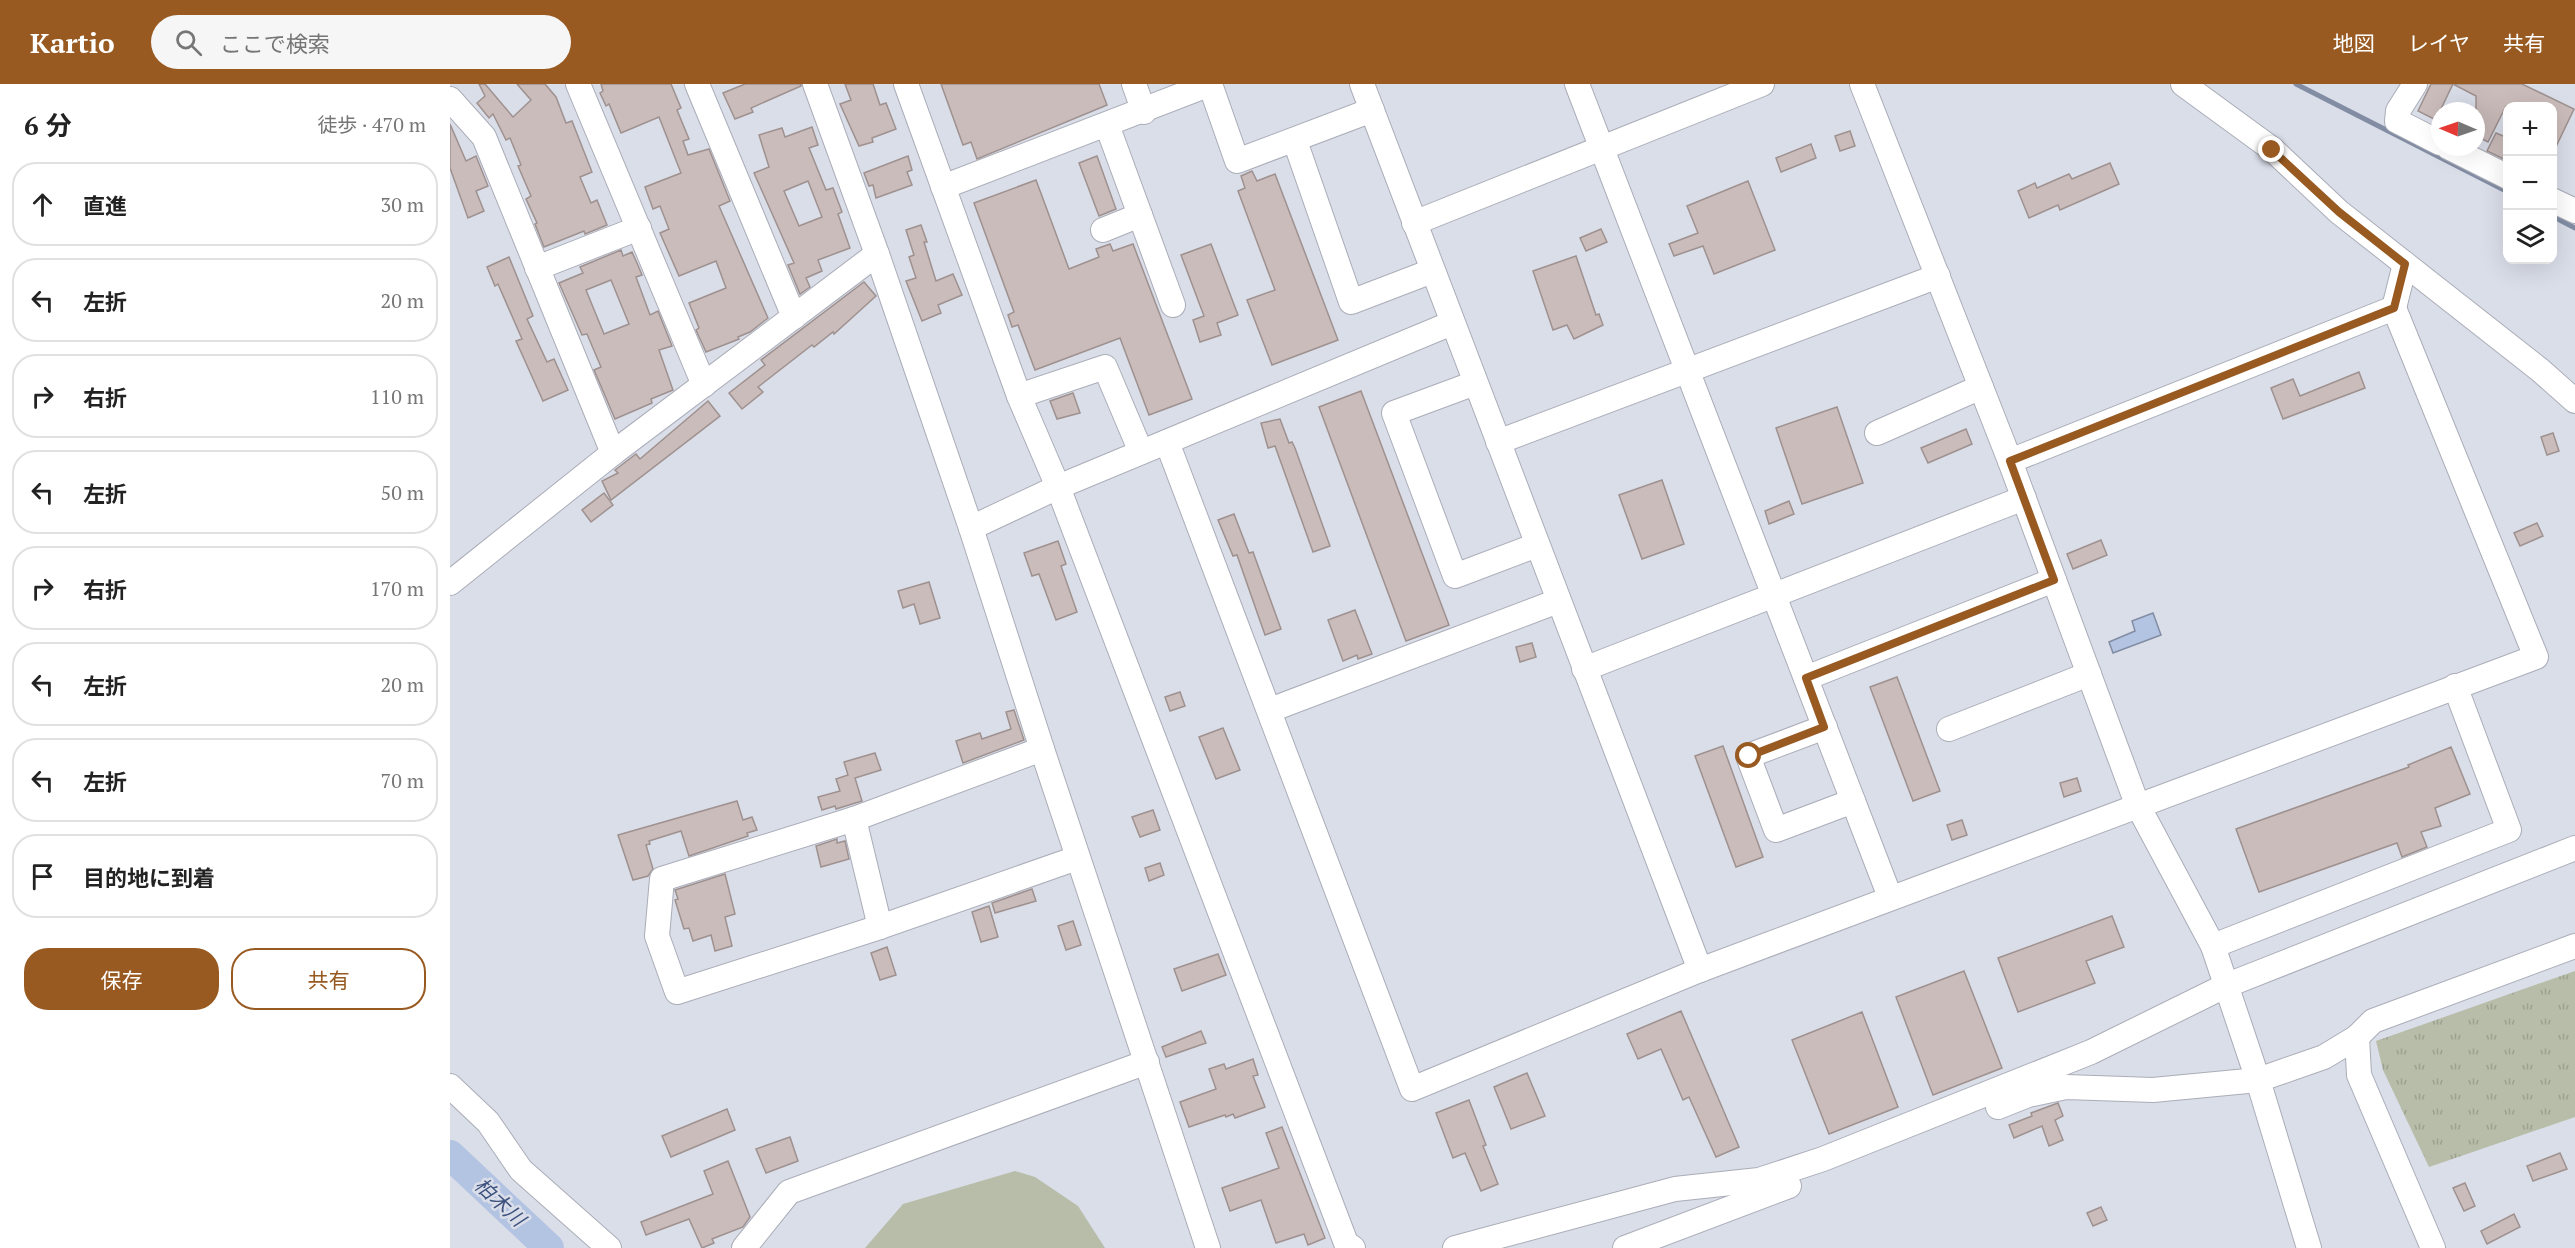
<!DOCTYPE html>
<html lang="ja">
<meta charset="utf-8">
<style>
:root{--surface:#fff;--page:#f6f6f6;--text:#222;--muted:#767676;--line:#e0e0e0;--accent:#985a21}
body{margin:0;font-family:"PT Serif","Noto Sans JP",serif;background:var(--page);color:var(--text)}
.controls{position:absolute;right:18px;top:18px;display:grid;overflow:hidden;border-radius:12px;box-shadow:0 6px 24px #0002}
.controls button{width:54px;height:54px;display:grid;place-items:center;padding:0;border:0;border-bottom:2px solid var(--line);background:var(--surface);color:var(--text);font:30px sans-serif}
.compass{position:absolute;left:1981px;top:18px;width:54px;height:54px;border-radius:50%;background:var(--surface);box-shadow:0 6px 24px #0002;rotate:272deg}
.stop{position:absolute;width:18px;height:18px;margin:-14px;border:4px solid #985a21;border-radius:50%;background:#fff}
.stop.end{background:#985a21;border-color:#fff;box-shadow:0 2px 6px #0008}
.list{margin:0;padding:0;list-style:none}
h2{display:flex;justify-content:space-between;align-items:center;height:78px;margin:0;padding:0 24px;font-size:26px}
h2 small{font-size:20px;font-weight:400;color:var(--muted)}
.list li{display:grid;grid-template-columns:39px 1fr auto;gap:18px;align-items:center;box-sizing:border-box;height:84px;margin:0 12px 12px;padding:0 12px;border:2px solid var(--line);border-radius:24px}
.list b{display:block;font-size:22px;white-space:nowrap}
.list em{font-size:20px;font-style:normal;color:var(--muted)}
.actions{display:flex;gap:12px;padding:18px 24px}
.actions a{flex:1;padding:14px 0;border:2px solid var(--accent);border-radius:24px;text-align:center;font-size:21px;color:var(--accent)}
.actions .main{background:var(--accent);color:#fff}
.icon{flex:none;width:33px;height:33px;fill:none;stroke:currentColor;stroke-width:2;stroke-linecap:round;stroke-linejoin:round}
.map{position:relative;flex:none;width:2125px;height:1164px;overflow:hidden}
header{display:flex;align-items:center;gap:36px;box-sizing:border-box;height:84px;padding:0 30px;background:var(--accent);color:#fff}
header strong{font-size:28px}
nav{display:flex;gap:33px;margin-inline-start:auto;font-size:21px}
.search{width:420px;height:54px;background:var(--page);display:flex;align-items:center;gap:15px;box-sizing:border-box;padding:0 21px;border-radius:33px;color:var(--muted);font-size:22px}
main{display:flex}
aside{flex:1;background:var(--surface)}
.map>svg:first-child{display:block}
.grass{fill:url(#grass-tufts)}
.pitch{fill:#b7bda8}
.water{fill:#b3c3e2;stroke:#828da4;stroke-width:1.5}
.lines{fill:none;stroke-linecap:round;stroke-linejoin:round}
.stream{stroke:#828da4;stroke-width:5}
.river{stroke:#b3c3e2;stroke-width:30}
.building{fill:#cabcba;stroke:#9e918f;stroke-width:1.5;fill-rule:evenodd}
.minor-casing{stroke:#aaadb8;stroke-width:26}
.minor{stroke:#fff;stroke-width:24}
.route{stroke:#985a21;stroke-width:8}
.labels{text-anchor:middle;stroke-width:5;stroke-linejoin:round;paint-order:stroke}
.water-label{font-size:20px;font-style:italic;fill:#3d527e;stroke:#dadee9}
</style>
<header>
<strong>Kartio</strong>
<div class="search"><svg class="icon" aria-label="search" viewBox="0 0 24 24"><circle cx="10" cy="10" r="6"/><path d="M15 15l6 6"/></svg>ここで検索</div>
<nav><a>地図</a><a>レイヤ</a><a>共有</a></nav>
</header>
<main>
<aside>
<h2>6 分<small>徒歩 · 470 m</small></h2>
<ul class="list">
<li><svg class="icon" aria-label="ahead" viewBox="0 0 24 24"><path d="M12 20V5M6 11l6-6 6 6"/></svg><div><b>直進</b></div><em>30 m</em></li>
<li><svg class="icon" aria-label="left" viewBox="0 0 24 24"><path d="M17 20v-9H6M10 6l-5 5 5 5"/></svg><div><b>左折</b></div><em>20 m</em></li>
<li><svg class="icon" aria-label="right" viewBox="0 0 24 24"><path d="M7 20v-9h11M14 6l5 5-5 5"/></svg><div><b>右折</b></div><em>110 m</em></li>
<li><svg class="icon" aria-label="left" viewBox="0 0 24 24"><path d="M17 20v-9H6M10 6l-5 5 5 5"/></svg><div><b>左折</b></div><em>50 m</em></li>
<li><svg class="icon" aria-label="right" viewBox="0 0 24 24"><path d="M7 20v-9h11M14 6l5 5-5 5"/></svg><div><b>右折</b></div><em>170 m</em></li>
<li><svg class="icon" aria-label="left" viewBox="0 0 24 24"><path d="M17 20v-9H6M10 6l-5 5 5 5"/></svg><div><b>左折</b></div><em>20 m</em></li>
<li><svg class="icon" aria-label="left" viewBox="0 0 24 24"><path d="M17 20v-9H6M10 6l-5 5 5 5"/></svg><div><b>左折</b></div><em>70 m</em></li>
<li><svg class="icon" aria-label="arrive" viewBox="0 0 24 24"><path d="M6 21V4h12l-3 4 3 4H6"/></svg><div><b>目的地に到着</b></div></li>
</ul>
<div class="actions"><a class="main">保存</a><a>共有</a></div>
</aside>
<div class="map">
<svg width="2125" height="1164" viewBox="0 0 2125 1164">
<defs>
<pattern id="grass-tufts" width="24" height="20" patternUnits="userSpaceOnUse" patternTransform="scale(1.5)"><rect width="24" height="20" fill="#b7bda8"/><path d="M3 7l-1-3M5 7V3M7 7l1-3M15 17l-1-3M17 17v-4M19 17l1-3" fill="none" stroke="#9ca190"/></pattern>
</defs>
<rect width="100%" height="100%" fill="#dadee9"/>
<!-- grass -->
<path class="grass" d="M2125,887v146l-146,50 -46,-97 -7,-29z"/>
<!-- pitch -->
<path class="pitch" d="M565,1087l20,6 43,29 27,42h-240l38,-44z"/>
<!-- water -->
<path class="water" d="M1703,529l8,22 -48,18 -4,-11 26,-11 -3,-10z"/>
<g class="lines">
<!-- stream -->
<g class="stream">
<path d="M1846,0l212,108"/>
<path d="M2102,132l23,12"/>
</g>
<!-- river -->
<path class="river" d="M0,1071l99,93"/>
</g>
<!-- building -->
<g class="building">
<path d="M29,0h6l28,33 18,-17 -14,-16h28l11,13 10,26 6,-2 20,51 -12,5 11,26 6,-3 10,25 -22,9 -1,-3 -40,16 -9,-23 2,-1 -11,-24 5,-3 -13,-30 3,-1 -11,-27 -4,2 -13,-26 -4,4 -12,-15 8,-7z"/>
<path d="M151,0h70l10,24 -4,2 12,29 -6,2 5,14 21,-6 21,52 -11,5 49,112 -18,14 -12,5 1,2 -33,13 -10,-22 3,-2 -10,-25 37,-15 -10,-27 -37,15 -19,-43 9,-4 -9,-23 -7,3 -8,-22 36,-14 -22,-56 -38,16 -12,-29 -3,2 -6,-13 3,-2z"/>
<path d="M295,0h56v2l-50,22 2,4 -18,7 -12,-26z"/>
<path d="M395,0h28l7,21 6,-2 10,26 -24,9 1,4 -14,4 -19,-42 11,-4z"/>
<path d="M491,0h158l8,21 -130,54 -6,-17 -8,3z"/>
<path d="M1981,0h22l-13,27v11l-22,-11z"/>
<path d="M2003,0h69l52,25 -21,44v-47h-47l-18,36 -12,-6v-40z"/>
<path d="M0,40l16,37 10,-5 12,30 -12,5 8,20 -16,7 -18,-50z"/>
<path d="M362,43l6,18 -9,3 17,42 7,-2 9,24 -4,2 12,34 -32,12 4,11 -16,7 4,9 -10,7 -12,-29 6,-2 -40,-90 15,-6 -10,-32 23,-7 3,9zM358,97l14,36 -23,9 -15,-35z"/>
<path d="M1400,47l5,15 -15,5 -5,-15z"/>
<path d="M2046,49l12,5v23l-21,-10z"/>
<path d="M1361,60l5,14 -35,14 -5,-14z"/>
<path d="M458,72l4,14 -5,2 5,13 -36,13 -3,-13 -4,1 -5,-13z"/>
<path d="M647,72l19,53 -17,7 -20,-53z"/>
<path d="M1660,79l9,21 -59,26 -2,-5 -29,13 -11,-27 17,-8 2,5 32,-14 3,5z"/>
<path d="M802,87l5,10 18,-7 63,166 -66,25 -25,-65 28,-10 -37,-99 7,-3 -4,-12z"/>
<path d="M586,96l33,89 30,-12 -3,-8 14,-5 3,7 20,-7 59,155 -43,16 -29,-77 -85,32 -17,-45 -6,2 -4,-12 6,-3 -40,-109z"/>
<path d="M1298,97l27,69 -61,24 -11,-28 -29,10 -5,-12 29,-11 -11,-27z"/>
<path d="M471,141l6,17h-3l12,39 17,-7 9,21 -24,10 3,8 -19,8 -16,-40 10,-3 -7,-21 5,-2 -8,-25z"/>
<path d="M1151,145l6,13 -21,9 -6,-13z"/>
<path d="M761,160l27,71 -21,8 4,12 -21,7 -7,-22 11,-4 -23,-61z"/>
<path d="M171,166l2,6 9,-4 5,11 5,12 -6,2 14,38 8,-4 14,35 -13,4 14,40 -22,9 1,4 -37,16 -21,-49 7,-3 -14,-33 -5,1 -23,-52 24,-10 -3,-6zM161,196l18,44 -25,10 -18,-44z"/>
<path d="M1126,172l20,59 3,-1 4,11 -29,14 -7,-14 -14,5 -20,-59z"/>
<path d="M59,173l24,59 -6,3 20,43 7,-3 14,31 -25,11 -27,-60 6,-2 -24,-55 -3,2 -8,-19z"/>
<path d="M414,198l12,14 -42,38 -1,-2 -19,15 -2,-2 -54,42 5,5 -21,17 -13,-16 36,-28 -4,-5z"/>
<path d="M1909,288l6,16 -82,31 -12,-31 22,-9 7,17z"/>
<path d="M911,307l88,234 -43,16 -87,-234z"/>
<path d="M623,309l7,20 -23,6 -7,-18z"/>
<path d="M258,317l12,15 -109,84 -9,-19 16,-8 -3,-3 21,-16 4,5z"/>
<path d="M1387,323l26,76 -61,21 -26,-76z"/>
<path d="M830,335l9,24 3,-1 3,6 35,98 -17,6 -38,-106 -7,2 -7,-25z"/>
<path d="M1516,345l6,15 -44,19 -7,-15z"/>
<path d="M2103,349l6,18 -12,4 -6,-18z"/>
<path d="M1212,396l22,64 -42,15 -23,-64z"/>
<path d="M154,409l9,12 -22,17 -9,-12z"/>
<path d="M1339,417l5,13 -25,10 -4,-13z"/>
<path d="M784,430l15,39 4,-1 28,77 -16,6 -28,-80 -4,1 -15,-36z"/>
<path d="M2087,439l6,13 -23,10 -6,-13z"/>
<path d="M1651,456l6,15 -34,14 -6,-15z"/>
<path d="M608,457l8,23 -5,2 16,46 -21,8 -17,-46 -7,2 -8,-23z"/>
<path d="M479,498l11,36 -20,6 -6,-20 -11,4 -5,-17z"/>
<path d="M905,526l17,44 -14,5 -1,-4 -14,6 -15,-41z"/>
<path d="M1082,559l4,14 -16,5 -4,-15z"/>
<path d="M1447,593l43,114 -27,10 -43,-114z"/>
<path d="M730,608l5,14 -15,5 -5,-14z"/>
<path d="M564,626l10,30 -61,23 -7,-22 24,-8 2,6 29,-10 -5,-17z"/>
<path d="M773,644l17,42 -24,9 -17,-42z"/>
<path d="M1273,662l40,111 -27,10 -41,-111z"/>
<path d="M2001,663l19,47 -35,14 6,18 -20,6 6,15 -25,10 -5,-14 -138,49 -23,-63 173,-62 -1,-2z"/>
<path d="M425,669l6,17 -26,8 7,23 -26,8 -1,-3 -13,4 -4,-13 22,-6 -4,-12 12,-4 -4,-13z"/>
<path d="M1627,694l4,13 -17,6 -4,-14z"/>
<path d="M287,717l6,19 9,-3 5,13 -10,3 1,3 -59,20 -8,-25 -32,10 1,3 -4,1 7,24 -5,7 -15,4 -15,-45z"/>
<path d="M703,726l7,20 -20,7 -8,-20z"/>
<path d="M1512,736l5,15 -15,5 -5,-15z"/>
<path d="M387,755v4l8,-2 4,18 -28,8 -5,-21z"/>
<path d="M710,779l4,12 -15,6 -4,-13z"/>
<path d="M275,790l10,40 -10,3 7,29 -17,5 -4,-16 -18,6 -4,-13 -5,1 -9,-29 3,-1 -3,-9z"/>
<path d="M582,805l4,12 -41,12 -3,-10z"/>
<path d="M539,822l9,31 -17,5 -9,-30z"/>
<path d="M1662,832l12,31 -38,14 9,22 -77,29 -20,-54z"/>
<path d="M623,837l8,24 -15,5 -8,-24z"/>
<path d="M437,863l9,28 -16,5 -9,-27z"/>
<path d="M768,870l8,21 -44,16 -8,-22z"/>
<path d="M1514,887l38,97 -69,27 -37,-98z"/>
<path d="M1231,927l58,136 -23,10 -27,-60 -6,3 -22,-51 -23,10 -11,-25z"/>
<path d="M1412,928l36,95 -69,27 -37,-94z"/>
<path d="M751,947l5,12 -40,14 -4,-10z"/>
<path d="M803,975l5,16 -5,1 12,31 -30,11 -2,-4 -7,3 -1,-2 -36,12 -9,-25 36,-13 -7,-20 15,-5 2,5z"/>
<path d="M1077,989l18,43 -34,13 -17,-42z"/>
<path d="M1019,1016l17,45 -3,1 15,38 -17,7 -16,-38 -12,5 -17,-45z"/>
<path d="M1608,1019l5,13 -8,4 8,20 -14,6 -7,-20 -28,12 -5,-13 23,-9 -1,-3z"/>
<path d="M277,1025l8,21 -64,27 -9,-21z"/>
<path d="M832,1043l43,111 -17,7 -4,-11 -28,9 -15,-43 -31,11 -8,-23 57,-20 -13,-35z"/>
<path d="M340,1053l8,24 -32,12 -10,-24z"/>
<path d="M2110,1069l7,16 -34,12 -6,-15z"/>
<path d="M278,1077l22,56 -7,10 -31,12 2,4 -12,5 -13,-29 -43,16 -5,-13 72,-28 -9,-23z"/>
<path d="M2015,1099l10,23 -11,5 -11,-23z"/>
<path d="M1651,1123l6,13 -14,6 -6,-13z"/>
<path d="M2064,1130l6,13 -33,17 -6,-13z"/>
</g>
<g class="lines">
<defs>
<g id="minor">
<path d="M128,0l126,301"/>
<path d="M247,0l97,233"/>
<path d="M365,0l62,170 94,274 71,221 166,499"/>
<path d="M456,0l113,312 39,91 288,756 7,5"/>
<path d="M684,0l10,28"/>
<path d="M760,0l27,77 135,-51"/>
<path d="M912,0l338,886"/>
<path d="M1127,0l313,813"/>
<path d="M1412,0l148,377 127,343 76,142 45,134 51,168"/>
<path d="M1733,0l89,65 67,63 201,158 35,31"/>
<path d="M1965,0l-17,27 -1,10 43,22"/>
<path d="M0,15l34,38 129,316"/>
<path d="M657,41l66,180"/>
<path d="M845,57l56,161 81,-31"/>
<path d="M1998,63l60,30"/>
<path d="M493,103l267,-103"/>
<path d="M2102,116l23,11"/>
<path d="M964,139l348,-139"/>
<path d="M653,146l37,-15"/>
<path d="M87,184l102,-40"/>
<path d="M1944,224l11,-44"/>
<path d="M1025,299l-81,30 61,163 82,-31"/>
<path d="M569,312l86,-29 36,85"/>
<path d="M1427,349l104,-46"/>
<path d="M717,358l245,647 288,-119 836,-313 -142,-349 -384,153"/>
<path d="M1048,358l440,-166"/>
<path d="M521,444l87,-41 394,-164"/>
<path d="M0,499l163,-130 264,-199"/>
<path d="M1134,585l440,-171"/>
<path d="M1356,594l248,-98"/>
<path d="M820,626l288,-109"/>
<path d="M1375,643l-77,29 28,74 77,-29"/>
<path d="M1499,645l140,-55"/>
<path d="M592,665l-188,70 -192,60 -5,57 20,56 203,-65 197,-69"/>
<path d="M404,735l26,108"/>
<path d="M1763,862l296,-116 -54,-144"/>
<path d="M1907,953l2,38 74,173"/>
<path d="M0,1002l38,36 33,48 88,78"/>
<path d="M1548,1023l30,-12 38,-8 87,3 105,-10 66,-23 33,-20 16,-16 202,-75"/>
<path d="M294,1164l45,-56 358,-130"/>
<path d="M1005,1164l220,-59 84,-9 64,-21 268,-107 134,-66 350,-138"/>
<path d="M1175,1164l164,-62"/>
</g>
</defs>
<!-- minor casing -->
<use href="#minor" class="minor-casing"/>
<!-- minor -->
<use href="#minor" class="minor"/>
</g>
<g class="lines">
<!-- route -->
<path class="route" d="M1299,672l75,-29 -18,-49 248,-98 -44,-119 384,-153 11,-44 -66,-52 -67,-62"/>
</g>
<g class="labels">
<!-- water labels -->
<g class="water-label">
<text transform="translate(50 1118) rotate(43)" y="7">柏木川</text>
</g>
</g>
</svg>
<div class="controls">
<button>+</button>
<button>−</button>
<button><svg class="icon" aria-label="layers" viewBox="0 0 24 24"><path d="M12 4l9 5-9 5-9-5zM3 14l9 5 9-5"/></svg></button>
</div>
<svg class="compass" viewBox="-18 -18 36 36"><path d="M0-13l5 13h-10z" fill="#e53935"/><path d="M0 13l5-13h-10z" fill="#767676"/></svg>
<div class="stop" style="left:1299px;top:672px"></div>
<div class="stop end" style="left:1822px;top:66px"></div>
</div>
</main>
